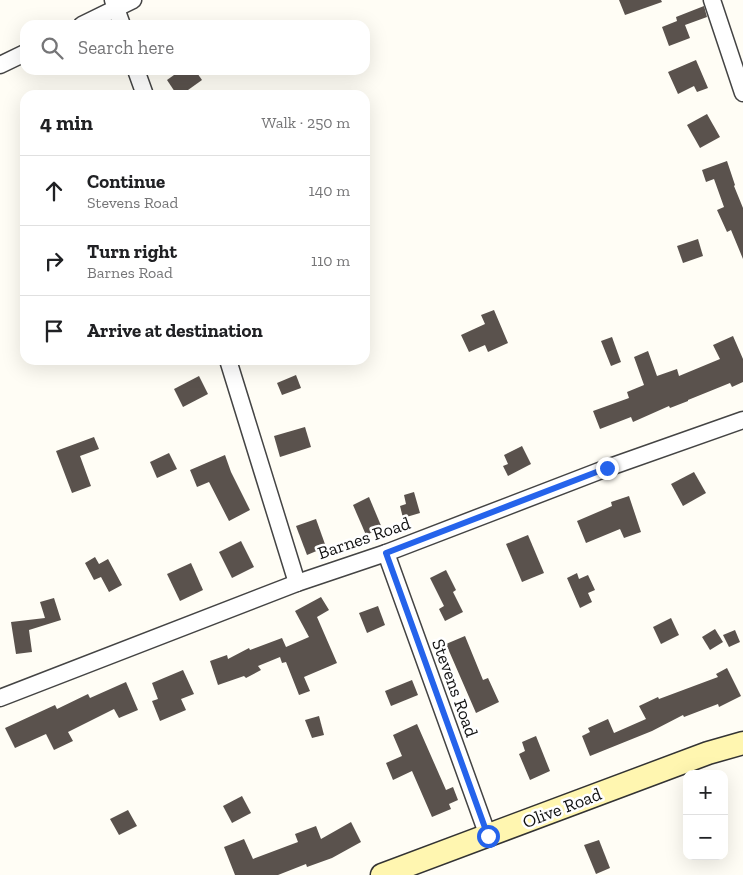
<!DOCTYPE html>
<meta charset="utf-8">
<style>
:root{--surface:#fff;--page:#f6f6f6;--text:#202124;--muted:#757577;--line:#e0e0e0}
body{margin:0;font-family:"Zilla Slab",serif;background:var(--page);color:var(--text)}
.controls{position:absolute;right:15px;bottom:15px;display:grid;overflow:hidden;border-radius:10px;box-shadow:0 5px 20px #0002}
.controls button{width:45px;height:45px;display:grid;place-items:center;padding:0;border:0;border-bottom:1px solid var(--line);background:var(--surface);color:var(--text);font:25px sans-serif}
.stop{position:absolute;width:15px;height:15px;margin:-11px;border:4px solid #2563eb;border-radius:50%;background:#fff}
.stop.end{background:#2563eb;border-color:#fff;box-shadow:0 1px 5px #0008}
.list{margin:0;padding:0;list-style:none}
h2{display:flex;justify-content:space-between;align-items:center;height:65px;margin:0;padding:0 20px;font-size:21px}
h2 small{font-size:16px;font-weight:400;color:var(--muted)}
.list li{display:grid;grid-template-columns:32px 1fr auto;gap:15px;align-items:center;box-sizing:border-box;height:70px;padding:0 20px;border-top:1px solid var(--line)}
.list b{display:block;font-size:19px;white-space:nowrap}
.list p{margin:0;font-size:16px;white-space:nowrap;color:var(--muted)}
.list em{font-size:16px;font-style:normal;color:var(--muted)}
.icon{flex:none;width:28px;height:28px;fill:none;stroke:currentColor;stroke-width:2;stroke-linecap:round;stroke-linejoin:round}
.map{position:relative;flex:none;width:743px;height:875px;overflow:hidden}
.search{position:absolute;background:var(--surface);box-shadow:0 5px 20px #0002;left:20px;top:20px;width:350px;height:55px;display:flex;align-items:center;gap:12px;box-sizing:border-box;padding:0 18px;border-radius:15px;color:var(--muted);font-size:19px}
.panel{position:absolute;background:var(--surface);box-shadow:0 5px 20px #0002;left:20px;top:90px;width:350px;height:275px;border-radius:15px}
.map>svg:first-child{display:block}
.building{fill:#5a524d}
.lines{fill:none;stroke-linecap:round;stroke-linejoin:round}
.street-casing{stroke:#444;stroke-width:19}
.secondary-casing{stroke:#333;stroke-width:25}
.street{stroke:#fff;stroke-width:16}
.secondary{stroke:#fff6b0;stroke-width:22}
.route{stroke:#2563eb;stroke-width:6}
.labels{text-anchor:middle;stroke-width:5;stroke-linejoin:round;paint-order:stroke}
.street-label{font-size:18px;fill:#111;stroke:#fff}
</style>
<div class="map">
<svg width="743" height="875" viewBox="0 0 743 875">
<rect width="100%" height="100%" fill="#fffdf5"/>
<!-- building -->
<g class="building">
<path d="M619,0h42l1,2 -37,13z"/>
<path d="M704,6l3,11 -22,8 5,13 -21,8 -7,-19 15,-6 -1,-4z"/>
<path d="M696,60l12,28 -11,4 -3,-6 -16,8 -10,-22z"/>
<path d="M181,70h14l7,10 -21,15h-4l-10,-15z"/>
<path d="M707,114l13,23 -20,11 -13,-23z"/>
<path d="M727,161l8,24 -1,1 9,22v51l-12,-29 -4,2 -10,-22 7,-3 -10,-28 -8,3 -4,-12z"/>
<path d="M698,239l5,17 -20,7 -6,-17z"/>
<path d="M494,310l14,33 -20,9 -3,-7 -16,7 -8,-17 24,-11 -4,-9z"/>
<path d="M733,336l10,23v23l-11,5 -2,-4 -42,17v1l-18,7 -1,-2 -36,16 -2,-5 -31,12 -7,-18 36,-13 -2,-6 17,-7 -10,-28 14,-6 9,25 20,-7 2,7 41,-17 -7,-14z"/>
<path d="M612,337l9,25 -10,4 -10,-25z"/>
<path d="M296,375l5,13 -19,7 -5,-12z"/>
<path d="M199,376l9,18 -25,13 -9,-18z"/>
<path d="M305,427l6,20 -31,10 -6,-21z"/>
<path d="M94,437l5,12 -19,7 11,30 -19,7 -16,-42z"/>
<path d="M522,446l9,18 -23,12 -5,-10 5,-2 -4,-9z"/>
<path d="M169,453l8,16 -20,9 -7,-16z"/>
<path d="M225,455l6,17 19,38 -21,11 -20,-39 -12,5 -7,-17z"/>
<path d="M694,472l12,21 -23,13 -12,-22z"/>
<path d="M414,492l6,21 -17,5 -3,-12 6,-2 -2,-9z"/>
<path d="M629,496l12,36 -17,6 -4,-9 -34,14 -9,-22 35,-15 -1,-4z"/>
<path d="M369,497l13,31 -16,7 -13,-30z"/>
<path d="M316,519l10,28 -19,8 -11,-29z"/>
<path d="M528,535l16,38 -22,9 -16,-38z"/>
<path d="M241,541l13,26 -22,11 -13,-26z"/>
<path d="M95,557l4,7 9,-5 14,26 -13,7 -8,-15 -7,3 -9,-17z"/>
<path d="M191,563l12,27 -23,11 -13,-27z"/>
<path d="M446,570l10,20 -3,2 10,20 -18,9 -6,-12 5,-3 -14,-28z"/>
<path d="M577,573l2,6 9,-4 7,15 -7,3 4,9 -12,6 -13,-30z"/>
<path d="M321,597l8,13 -12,7 20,46 -33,14 6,14 -11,4 -13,-33 -4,1 -2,-6 -22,9 3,4 -15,8 -2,-2 -26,9 -8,-24 17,-6 1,4 21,-11 1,2 32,-12 4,9 23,-10 -14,-26z"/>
<path d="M54,598l7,22 -32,10 3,22 -16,2 -5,-32 34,-4 -5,-16z"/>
<path d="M378,606l7,19 -18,8 -8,-20z"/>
<path d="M671,618l8,17 -18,9 -8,-17z"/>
<path d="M715,629l8,13 -13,8 -8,-13z"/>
<path d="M735,630l5,12 -11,5 -6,-12z"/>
<path d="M465,636l18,44 5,-2 11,24 -23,11 -30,-69z"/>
<path d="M727,668l14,28 -22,11 -1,-3 -34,13 -1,-2 -31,16 -62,25 -8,-20 8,-4 -2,-4 20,-9 6,14 32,-14 -7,-13 19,-9 1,2 59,-22 -2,-3z"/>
<path d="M183,670l11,24 -13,5 5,11 -26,11 -8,-20 6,-2 -6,-16z"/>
<path d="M412,680l6,15 -27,11 -6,-15z"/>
<path d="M126,682l12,28 -19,8 -5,-9 -46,23 5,9 -19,9 -8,-16 -31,14 -10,-20 50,-23 2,4 31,-15 2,4z"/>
<path d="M319,716l5,19 -12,3 -7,-18z"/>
<path d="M417,724l29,66 7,-3 5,13 -9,4 2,5 -19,8 -20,-46 -19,9 -7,-17 16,-7 -9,-21z"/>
<path d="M536,736l14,35 -20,9 -11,-26 6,-3 -3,-9z"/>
<path d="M242,796l9,17 -19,10 -9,-17z"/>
<path d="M128,810l9,16 -18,9 -9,-16z"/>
<path d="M351,822l10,20 -29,16 -25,9 -1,-3 -28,11h-43l-11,-28 20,-8 9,20 45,-17 -3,-8 21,-8 5,13z"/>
<path d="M599,840l11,28 -14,6 -12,-29z"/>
</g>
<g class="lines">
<defs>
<g id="street">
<path d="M113,0l9,25"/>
<path d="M712,0l31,93"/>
<path d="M82,25l51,-25"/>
<path d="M0,65l25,-12"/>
<path d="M136,70l9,25"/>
<path d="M228,360l69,223"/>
<path d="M386,553l102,283"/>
<path d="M0,698l297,-115 89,-30 221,-85 136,-48"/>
</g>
<path id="secondary" d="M382,875l326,-122 35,-10"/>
</defs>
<!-- street casing -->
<use href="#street" class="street-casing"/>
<!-- secondary casing -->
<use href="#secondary" class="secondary-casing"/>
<!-- street -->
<use href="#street" class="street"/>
<!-- secondary -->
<use href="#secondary" class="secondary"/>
</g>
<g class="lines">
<!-- route -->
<path class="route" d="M488,836l-102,-283 221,-85"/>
</g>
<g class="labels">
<!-- street labels -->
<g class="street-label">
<text transform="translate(364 538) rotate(-19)" y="6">Barnes Road</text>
<text transform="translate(455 688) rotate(70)" y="6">Stevens Road</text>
<text transform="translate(562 808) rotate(-21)" y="6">Olive Road</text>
</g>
</g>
</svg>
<div class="controls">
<button>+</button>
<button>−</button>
</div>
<div class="stop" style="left:488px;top:836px"></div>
<div class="stop end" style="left:607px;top:468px"></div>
<div class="search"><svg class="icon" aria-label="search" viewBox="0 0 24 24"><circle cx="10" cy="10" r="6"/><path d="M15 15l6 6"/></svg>Search here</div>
<section class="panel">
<h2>4 min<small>Walk · 250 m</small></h2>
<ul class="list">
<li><svg class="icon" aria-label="ahead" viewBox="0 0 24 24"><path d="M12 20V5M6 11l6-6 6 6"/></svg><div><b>Continue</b><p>Stevens Road</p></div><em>140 m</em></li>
<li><svg class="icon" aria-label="right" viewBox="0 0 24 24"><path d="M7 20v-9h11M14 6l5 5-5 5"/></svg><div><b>Turn right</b><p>Barnes Road</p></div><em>110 m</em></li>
<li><svg class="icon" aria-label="arrive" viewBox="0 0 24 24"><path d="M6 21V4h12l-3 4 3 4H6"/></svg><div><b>Arrive at destination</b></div></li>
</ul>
</section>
</div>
